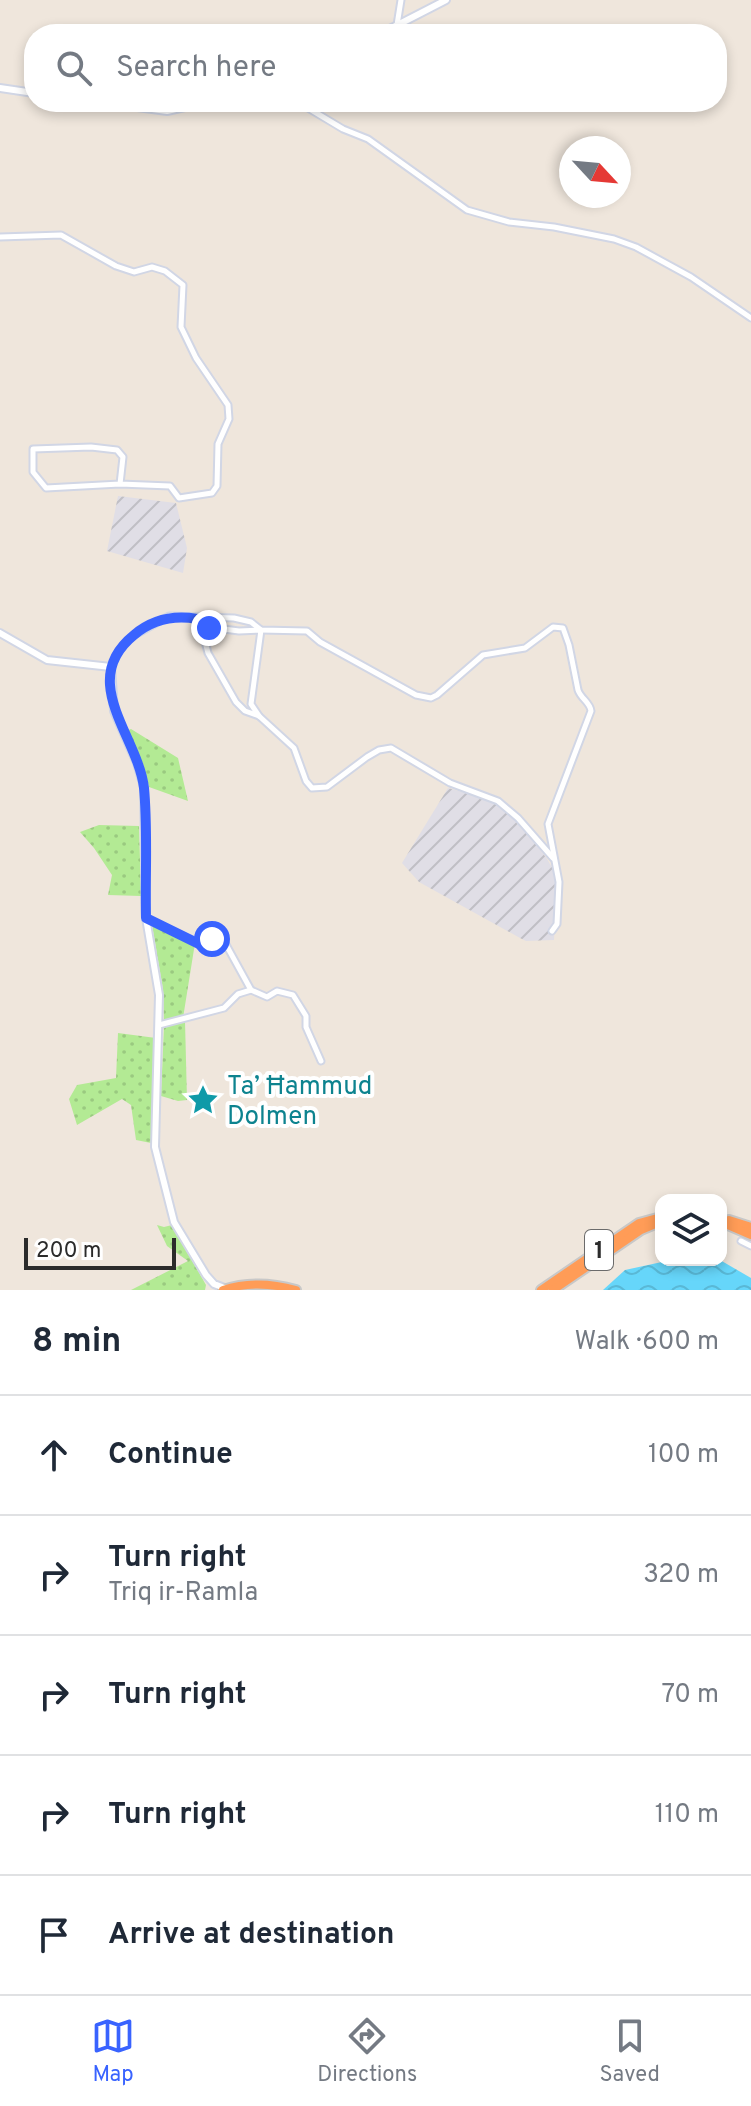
<!DOCTYPE html>
<meta charset="utf-8">
<style>
:root{--surface:#fff;--page:#f6f6f7;--text:#1f2937;--muted:#747a83;--line:#e0e1e3;--accent:#3963ff}
body{margin:0;font-family:Overpass,sans-serif;background:var(--page);color:var(--text)}
.controls{position:absolute;right:24px;bottom:24px;display:grid;overflow:hidden;border-radius:16px;box-shadow:0 4px 12px #0003}
.controls button{width:72px;height:72px;display:grid;place-items:center;padding:0;border:0;border-bottom:2px solid var(--line);background:var(--surface);color:var(--text);font:40px sans-serif}
.compass{position:absolute;left:559px;top:136px;width:72px;height:72px;border-radius:50%;background:var(--surface);box-shadow:0 4px 12px #0003;rotate:116deg}
.scale{position:absolute;left:24px;bottom:20px;width:152px;box-sizing:border-box;padding-left:8px;border:4px solid #2b2b2b;border-top:0;font-size:22px;line-height:28px;white-space:nowrap;color:#2b2b2b;-webkit-text-stroke:6px #fff;paint-order:stroke}
.stop{position:absolute;width:24px;height:24px;margin:-18px;border:6px solid #3963ff;border-radius:50%;background:#fff}
.stop.end{background:#3963ff;border-color:#fff;box-shadow:0 2px 8px #0008}
.list{margin:0;padding:0;list-style:none}
h2{display:flex;justify-content:space-between;align-items:center;height:104px;margin:0;padding:0 32px;font-size:34px}
h2 small{font-size:26px;font-weight:400;color:var(--muted)}
.list li{display:grid;grid-template-columns:52px 1fr auto;gap:24px;align-items:center;box-sizing:border-box;height:120px;padding:0 32px;border-top:2px solid var(--line)}
.list b{display:block;font-size:30px;white-space:nowrap}
.list p{margin:0;font-size:26px;white-space:nowrap;color:var(--muted)}
.list em{font-size:26px;font-style:normal;color:var(--muted)}
.icon{flex:none;width:44px;height:44px;fill:none;stroke:currentColor;stroke-width:2;stroke-linecap:round;stroke-linejoin:round}
.map{position:relative;flex:none;width:751px;height:1290px;overflow:hidden}
.search{position:absolute;background:var(--surface);box-shadow:0 4px 12px #0003;left:24px;right:24px;top:24px;height:88px;display:flex;align-items:center;gap:20px;box-sizing:border-box;padding:0 28px;border-radius:32px;color:var(--muted);font-size:30px}
.sheet{height:704px;background:var(--surface)}
nav{display:flex;justify-content:space-around;align-items:center;box-sizing:border-box;height:112px;border-top:2px solid var(--line);background:var(--surface);font-size:22px;color:var(--muted)}
nav a{display:grid;justify-items:center;gap:4px}
nav .on{color:var(--accent)}
.map>svg:first-child{display:block}
.industrial{fill:url(#industrial-furrows)}
.grass{fill:url(#grass-dots)}
.water{fill:url(#water-waves)}
.lines{fill:none;stroke-linecap:round;stroke-linejoin:round}
.street-casing{stroke:#d1d6e5;stroke-width:9}
.secondary-casing{stroke:#d1d6e5;stroke-width:10}
.highway-casing{stroke:#c8c8c8;stroke-width:12}
.street{stroke:#fff;stroke-width:5}
.secondary{stroke:#fff;stroke-width:6}
.highway{stroke:#ff9c57;stroke-width:8}
.route{stroke:#3963ff;stroke-width:10}
.labels{text-anchor:middle;stroke-width:8;stroke-linejoin:round;paint-order:stroke}
.shield{fill:#fff;stroke:#6b6b6b;stroke-width:2}
.shield-label{font-size:24px;font-weight:bold;fill:#2b2b2b}
.culture-label{font-size:26px;fill:#0d838f;stroke:#fff;text-anchor:start}
</style>
<div class="map">
<svg width="751" height="1290" viewBox="0 0 751 1290">
<defs>
<pattern id="industrial-furrows" width="10" height="10" patternUnits="userSpaceOnUse" patternTransform="scale(2)"><rect width="10" height="10" fill="#e0dee6"/><path d="M-1 1l2-2M0 10L10 0M9 11l2-2" fill="none" stroke="#c0bfc5"/></pattern>
<pattern id="grass-dots" width="8" height="8" patternUnits="userSpaceOnUse" patternTransform="scale(2)"><rect width="8" height="8" fill="#b3ea94"/><path d="M2 2h.1M6 6h.1" fill="none" stroke="#9ac980" stroke-width="1.8" stroke-linecap="round"/></pattern>
<pattern id="water-waves" width="16" height="10" patternUnits="userSpaceOnUse" patternTransform="scale(2)"><rect width="16" height="10" fill="#66d6fa"/><path d="M0 5q4-4 8 0t8 0" fill="none" stroke="#59b8d6"/></pattern>
</defs>
<rect width="100%" height="100%" fill="#efe6dc"/>
<!-- industrial -->
<g class="industrial">
<path d="M118,496l58,7 11,45 -4,25 -76,-22z"/>
<path d="M448,788l45,13 27,22 27,36 7,12 3,14 -3,55 -28,1 -6,-3 -101,-56 -17,-19z"/>
</g>
<!-- grass -->
<g class="grass">
<path d="M131,729l47,29 10,43 -39,-14 -6,-23 -17,-33z"/>
<path d="M99,825l40,1 2,70 -33,-1 4,-20 -18,-27 -14,-16z"/>
<path d="M151,919l44,24 -12,75 -19,3 -1,-32z"/>
<path d="M185,1021l2,79 -9,1 -17,-5 3,-70z"/>
<path d="M118,1033l38,5 -5,105 -15,-3 -5,-35 -9,-6 -45,26 -8,-26 8,-14 39,-7z"/>
<path d="M157,1225l7,2 8,-2 34,60 -1,5h-74l57,-29 -21,-15z"/>
</g>
<!-- water -->
<path class="water" d="M671,1260h49l31,18v12h-148l22,-20z"/>
<g class="lines">
<defs>
<g id="street">
<path d="M397,25l4,-25"/>
<path d="M298,102l45,27 25,10 99,71 42,12 45,5 60,12 22,8 55,30 60,41"/>
<path d="M0,237l61,-2 55,31 18,6 18,-5 13,4 18,14 -2,42 15,31 32,47 1,14 -11,25 -1,42 -5,7 -33,5 -9,-12 -50,-2 -74,4 -13,-16v-23l58,-2 26,3 6,7 -3,27"/>
<path d="M197,619l4,7 38,5 22,-1 -10,74 8,12"/>
<path d="M201,626l7,27 28,49 9,9 14,5 35,32 12,33 6,7 15,-1 40,-30 12,-7 12,-2 59,35 48,18 20,17 35,40"/>
<path d="M111,667l7,-15 13,-15 38,-21 65,2 17,4 10,8 46,1 13,11 96,53 15,3 6,-3 46,-40 42,-7 28,-21 10,1 6,17 9,45c3,9 12,12 13,21l-43,113 11,58 -2,42 -5,7"/>
<path d="M146,918l53,26 13,-5 12,2 27,49"/>
<path d="M159,1025l65,-17 14,-14 13,-4 16,7 10,-6 16,4 13,21v11l15,34"/>
<path d="M741,1241l10,5"/>
</g>
<g id="secondary">
<path d="M380,34l66,-34"/>
<path d="M0,88l34,5"/>
<path d="M100,102l67,9 40,-9"/>
<path d="M0,633l47,27 64,7 3,44 23,52 7,24 2,131 13,77 -4,152 19,75 32,53 8,9 13,5"/>
</g>
<g id="highway">
<path d="M729,1220l22,7"/>
<path d="M721,1222l30,13"/>
<path d="M223,1290c24,-8 48,-7 73,0"/>
<path d="M541,1290l98,-67 22,-6"/>
<path d="M553,1290l88,-60 19,-8"/>
</g>
</defs>
<!-- street casing -->
<use href="#street" class="street-casing"/>
<!-- secondary casing -->
<use href="#secondary" class="secondary-casing"/>
<!-- highway casing -->
<use href="#highway" class="highway-casing"/>
<!-- street -->
<use href="#street" class="street"/>
<!-- secondary -->
<use href="#secondary" class="secondary"/>
<!-- highway -->
<use href="#highway" class="highway"/>
</g>
<g class="lines">
<!-- route -->
<path class="route" d="M209,628l-8,-2 -4,-7c-23,-4 -44,0 -63,16 -57,46 4,101 10,153 4,42 1,87 2,130l53,26 13,-5"/>
</g>
<!-- icons -->
<defs>
<symbol id="sight-bare" viewBox="-9 -9 18 18"><path d="M0-6L1.8-2.2L6-1.7L2.9 1.2L3.7 5.4L0 3.3L-3.7 5.4L-2.9 1.2L-6-1.7L-1.8-2.2Z" fill="#0f9aa8" stroke="#fff" stroke-width="2.5" paint-order="stroke"/></symbol>
</defs>
<g fill-rule="evenodd">
<use href="#sight-bare" x="181" y="1078" width="44" height="44"/>
</g>
<g class="labels">
<!-- shield labels -->
<rect class="shield" x="585" y="1230" width="28" height="40" rx="6"/>
<g class="shield-label">
<text x="599" y="1258">1</text>
</g>
<!-- culture labels -->
<g class="culture-label">
<text x="227" y="1094">Ta’ Ħammud<tspan x="227" dy="30">Dolmen</tspan></text>
</g>
</g>
</svg>
<div class="controls">
<button><svg class="icon" aria-label="layers" viewBox="0 0 24 24"><path d="M12 4l9 5-9 5-9-5zM3 14l9 5 9-5"/></svg></button>
</div>
<svg class="compass" viewBox="-18 -18 36 36"><path d="M0-13l5 13h-10z" fill="#e53935"/><path d="M0 13l5-13h-10z" fill="#747a83"/></svg>
<div class="scale">200 m</div>
<div class="stop" style="left:212px;top:939px"></div>
<div class="stop end" style="left:209px;top:628px"></div>
<div class="search"><svg class="icon" aria-label="search" viewBox="0 0 24 24"><circle cx="10" cy="10" r="6"/><path d="M15 15l6 6"/></svg>Search here</div>
</div>
<section class="sheet">
<h2>8 min<small>Walk · 600 m</small></h2>
<ul class="list">
<li><svg class="icon" aria-label="ahead" viewBox="0 0 24 24"><path d="M12 20V5M6 11l6-6 6 6"/></svg><div><b>Continue</b></div><em>100 m</em></li>
<li><svg class="icon" aria-label="right" viewBox="0 0 24 24"><path d="M7 20v-9h11M14 6l5 5-5 5"/></svg><div><b>Turn right</b><p>Triq ir-Ramla</p></div><em>320 m</em></li>
<li><svg class="icon" aria-label="right" viewBox="0 0 24 24"><path d="M7 20v-9h11M14 6l5 5-5 5"/></svg><div><b>Turn right</b></div><em>70 m</em></li>
<li><svg class="icon" aria-label="right" viewBox="0 0 24 24"><path d="M7 20v-9h11M14 6l5 5-5 5"/></svg><div><b>Turn right</b></div><em>110 m</em></li>
<li><svg class="icon" aria-label="arrive" viewBox="0 0 24 24"><path d="M6 21V4h12l-3 4 3 4H6"/></svg><div><b>Arrive at destination</b></div></li>
</ul>
</section>
<nav>
<a class="on"><svg class="icon" aria-label="map" viewBox="0 0 24 24"><path d="M3 6l6-2 6 2 6-2v14l-6 2-6-2-6 2zM9 4v14M15 6v14"/></svg>Map</a>
<a><svg class="icon" aria-label="directions" viewBox="0 0 24 24"><path d="M12 3l9 9-9 9-9-9zM9 14v-3h6M13 9l2 2-2 2"/></svg>Directions</a>
<a><svg class="icon" aria-label="saved" viewBox="0 0 24 24"><path d="M7 4h10v16l-5-4-5 4z"/></svg>Saved</a>
</nav>
